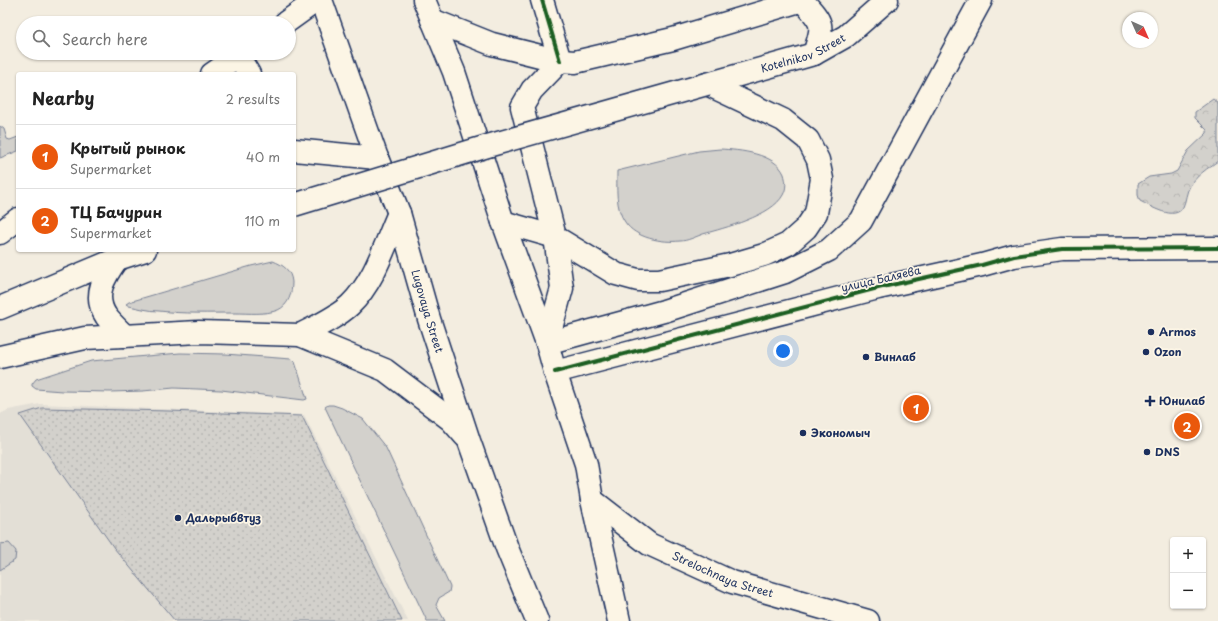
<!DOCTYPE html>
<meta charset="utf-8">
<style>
:root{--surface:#fff;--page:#f6f6f6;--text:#222;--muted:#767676;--line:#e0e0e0;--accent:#ea580c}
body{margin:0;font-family:"Playpen Sans",sans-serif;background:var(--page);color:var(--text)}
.controls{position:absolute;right:12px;bottom:12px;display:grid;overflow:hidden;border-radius:4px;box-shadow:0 1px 3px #0004}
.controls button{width:36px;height:36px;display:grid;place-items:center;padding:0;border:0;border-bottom:1px solid var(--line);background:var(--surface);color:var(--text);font:20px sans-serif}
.compass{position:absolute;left:1122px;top:12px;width:36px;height:36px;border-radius:50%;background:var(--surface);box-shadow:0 1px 3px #0004;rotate:135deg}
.you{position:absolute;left:783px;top:351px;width:14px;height:14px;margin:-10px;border:3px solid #fff;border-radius:50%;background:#1a73e8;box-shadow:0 0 0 6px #1a73e833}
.badge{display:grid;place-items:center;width:26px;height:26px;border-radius:50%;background:var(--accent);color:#fff;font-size:13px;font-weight:700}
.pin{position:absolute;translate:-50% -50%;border:2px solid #fff;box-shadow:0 1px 4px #0006}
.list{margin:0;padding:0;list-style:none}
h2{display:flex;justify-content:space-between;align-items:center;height:52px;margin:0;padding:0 16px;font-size:17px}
h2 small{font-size:13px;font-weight:400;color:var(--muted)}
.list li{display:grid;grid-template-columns:26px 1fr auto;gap:12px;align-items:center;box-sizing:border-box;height:64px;padding:0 16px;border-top:1px solid var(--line)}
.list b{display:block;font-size:15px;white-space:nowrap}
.list p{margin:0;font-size:13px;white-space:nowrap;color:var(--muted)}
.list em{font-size:13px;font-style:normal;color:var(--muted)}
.icon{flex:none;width:22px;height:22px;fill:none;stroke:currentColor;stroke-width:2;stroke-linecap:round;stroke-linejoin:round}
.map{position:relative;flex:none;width:1218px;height:621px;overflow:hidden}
.search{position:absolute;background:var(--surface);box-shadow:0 1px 3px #0004;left:16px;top:16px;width:280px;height:44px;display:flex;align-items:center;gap:10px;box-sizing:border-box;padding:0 14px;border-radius:22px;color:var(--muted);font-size:15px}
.panel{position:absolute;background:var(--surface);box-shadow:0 1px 3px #0004;left:16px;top:72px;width:280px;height:180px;border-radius:4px}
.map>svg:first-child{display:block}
.built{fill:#e3dfd6}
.grass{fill:#d3d1cc;stroke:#778095}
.forest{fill:url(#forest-crowns);stroke:#778095}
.park{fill:url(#park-dots);stroke:#778095}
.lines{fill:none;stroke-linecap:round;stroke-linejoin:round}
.street-casing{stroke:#1b2f5e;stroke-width:25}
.secondary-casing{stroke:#1b2f5e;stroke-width:25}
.primary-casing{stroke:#1b2f5e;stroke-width:25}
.street{stroke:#fcf5e5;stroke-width:22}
.secondary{stroke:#fcf5e5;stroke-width:22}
.primary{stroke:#fcf5e5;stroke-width:22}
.primary-bridge-casing{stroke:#1b2f5e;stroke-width:25;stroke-linecap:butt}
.primary-bridge{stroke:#fcf5e5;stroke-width:22}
.cycleway-casing{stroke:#fcf5e5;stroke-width:6}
.cycleway{stroke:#1b5e20;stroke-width:4}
.poi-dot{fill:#1b2f5e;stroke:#fcf5e5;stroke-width:1.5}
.labels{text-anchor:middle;stroke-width:3.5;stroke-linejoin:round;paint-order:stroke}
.street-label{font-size:11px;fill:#1b2f5e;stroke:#fcf5e5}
.poi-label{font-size:11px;font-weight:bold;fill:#1b2f5e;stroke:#fcf5e5;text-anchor:start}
</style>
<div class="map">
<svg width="1218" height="621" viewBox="0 0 1218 621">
<defs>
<pattern id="forest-crowns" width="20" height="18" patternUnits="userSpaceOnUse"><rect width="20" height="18" fill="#d3d1cc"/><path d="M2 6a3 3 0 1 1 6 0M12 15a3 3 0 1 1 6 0" fill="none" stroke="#b5b4b2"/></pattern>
<pattern id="park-dots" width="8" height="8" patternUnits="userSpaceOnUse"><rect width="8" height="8" fill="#d3d1cc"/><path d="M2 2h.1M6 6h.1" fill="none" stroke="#b5b4b2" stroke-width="1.8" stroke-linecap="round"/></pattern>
</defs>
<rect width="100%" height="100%" fill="#f3ede0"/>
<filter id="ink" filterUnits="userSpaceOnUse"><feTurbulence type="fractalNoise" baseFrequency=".025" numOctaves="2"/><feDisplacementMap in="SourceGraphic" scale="8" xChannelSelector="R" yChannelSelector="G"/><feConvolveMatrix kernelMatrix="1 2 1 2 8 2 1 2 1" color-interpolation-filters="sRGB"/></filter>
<g filter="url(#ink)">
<!-- built -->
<path class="built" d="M40,404l264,11 104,206h-408v-207l8,-4z"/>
<!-- grass -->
<g class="grass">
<path d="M0,126l4,3 3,10 3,1 8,-3v14l-18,7z"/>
<path d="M720,149c19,1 55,4 64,25 2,7 3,14 -1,21 -11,21 -59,33 -80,39 -8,3 -16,7 -23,7 -18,2 -45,-3 -55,-19 -10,-14 -8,-35 -8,-51l82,-20z"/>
<path d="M273,261c10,4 18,9 19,21 0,11 -3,23 -14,28 -13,5 -29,3 -43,3 -25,0 -51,1 -76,-2 -10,0 -20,-3 -30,-5l-3,-2 3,-2 122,-36z"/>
<path d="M180,353l45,1 66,5 4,3 12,37 -3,1 -83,-10 -47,-2 -31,3 -33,1 -48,-1 -26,-2 -4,-3v-2l4,-5 55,-18z"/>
<path d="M328,405h5l9,3 21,11 23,29 64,139 -1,5 -10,6 -3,7 9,16h-18l-102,-214z"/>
<path d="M9,543l7,8 -1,9 -15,10v-26z"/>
</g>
<!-- forest -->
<path class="forest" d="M1213,99l5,4v58c-10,7 -21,14 -28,25 -4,6 -4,15 -7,21 -8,15 -33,-1 -43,-6l-2,-6v-11l11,-7 22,-3 6,-3 11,-20 19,-18v-3l-12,-12v-6z"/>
<!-- park -->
<path class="park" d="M42,408l127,3 133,5 100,205h-227l-61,-73 -94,-133z"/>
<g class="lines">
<defs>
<path id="street" d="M542,0l18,61"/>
<g id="secondary">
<path d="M555,372l323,-84 104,-23 32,-9 48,-7 156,-1"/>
<path id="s1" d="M592,500l57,44 83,38 136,39"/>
</g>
<g id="primary">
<path id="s2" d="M321,0l56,158 22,55 30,106 40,122 38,107 30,73"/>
<path d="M424,0l30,72 49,150 44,121 8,29 31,92 6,36 27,121"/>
<path d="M802,0c22,24 22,24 12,54"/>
<path d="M432,20l60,24 68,17 15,1 98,-23 130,-39"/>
<path d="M285,23l32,-23"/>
<path d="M238,56l11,18"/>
<path d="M212,74l30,-21"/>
<path id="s3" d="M707,84l107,-30 32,-18 41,-36"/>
<path d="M294,150l83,8"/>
<path d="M503,222l52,15 61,37 22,6h21l71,-15 34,-10 24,-11 18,-16 10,-15 6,-34 -4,-19 -10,-20 -25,-20 -76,-36"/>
<path d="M0,233l18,-14"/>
<path d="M117,259c-12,17 -25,36 -11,57 5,7 13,14 19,20"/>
<path d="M0,308l117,-49 28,-9"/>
<path d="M300,335c17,-9 36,-17 50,-30 25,-24 35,-61 49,-92"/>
<path d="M547,343l117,-32 121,-39 44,-22 32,-29 120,-221"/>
<path d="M547,343l15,-55 -7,-51 -33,-130 10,-17 28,-29"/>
<path d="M0,357l85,-19 114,-6 101,3 85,35 66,50 14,16"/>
</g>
</defs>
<!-- street casing -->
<use href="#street" class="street-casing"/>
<!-- secondary casing -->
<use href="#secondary" class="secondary-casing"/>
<!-- primary casing -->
<use href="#primary" class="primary-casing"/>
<!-- street -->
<use href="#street" class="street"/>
<!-- secondary -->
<use href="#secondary" class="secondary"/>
<!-- primary -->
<use href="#primary" class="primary"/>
<defs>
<path id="primary-bridge" d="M294,205l197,-60 216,-61"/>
</defs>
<!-- primary-bridge casing -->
<use href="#primary-bridge" class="primary-bridge-casing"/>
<!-- primary-bridge -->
<use href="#primary-bridge" class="primary-bridge"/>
<defs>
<g id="cycleway">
<path d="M542,0l18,61"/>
<path d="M555,372l323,-84 104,-23 32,-9 48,-7 156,-1"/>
</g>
</defs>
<!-- cycleway casing -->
<use href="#cycleway" class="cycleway-casing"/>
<!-- cycleway -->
<use href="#cycleway" class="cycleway"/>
</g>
</g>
<!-- markers -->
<g class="poi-dot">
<circle cx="1151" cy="332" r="4"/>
<circle cx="1146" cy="352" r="4"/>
<circle cx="866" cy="357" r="4"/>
<path d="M1148 395h4v4h4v4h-4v4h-4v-4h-4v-4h4z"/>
<circle cx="803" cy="433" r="4"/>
<circle cx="1147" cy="452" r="4"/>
<circle cx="178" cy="518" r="4"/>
</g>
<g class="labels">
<!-- street labels -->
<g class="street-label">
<text dy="4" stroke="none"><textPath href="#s3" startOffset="101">Kotelnikov Street</textPath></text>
<text transform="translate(881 279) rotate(-13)" y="4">улица Баляева</text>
<text dy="4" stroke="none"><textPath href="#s2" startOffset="329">Lugovaya Street</textPath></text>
<text dy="4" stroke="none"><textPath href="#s1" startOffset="152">Strelochnaya Street</textPath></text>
</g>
<!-- poi labels -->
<g class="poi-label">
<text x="1159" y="336">Armos</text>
<text x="1154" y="356">Ozon</text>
<text x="874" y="361">Винлаб</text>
<text x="1159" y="405">Юнилаб</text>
<text x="811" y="437">Экономыч</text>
<text x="1155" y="456">DNS</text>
<text x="186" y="522">Дальрыбвтуз</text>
</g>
</g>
</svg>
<div class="controls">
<button>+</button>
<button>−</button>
</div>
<svg class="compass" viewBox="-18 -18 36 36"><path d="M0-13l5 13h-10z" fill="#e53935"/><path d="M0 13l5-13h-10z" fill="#767676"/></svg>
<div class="you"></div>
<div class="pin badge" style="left:916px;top:408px">1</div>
<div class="pin badge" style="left:1187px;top:426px">2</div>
<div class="search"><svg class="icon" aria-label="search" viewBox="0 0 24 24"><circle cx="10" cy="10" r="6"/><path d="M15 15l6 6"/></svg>Search here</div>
<section class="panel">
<h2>Nearby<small>2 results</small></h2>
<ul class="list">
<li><span class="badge">1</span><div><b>Крытый рынок</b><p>Supermarket</p></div><em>40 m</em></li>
<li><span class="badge">2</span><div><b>ТЦ Бачурин</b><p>Supermarket</p></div><em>110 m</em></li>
</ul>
</section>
</div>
